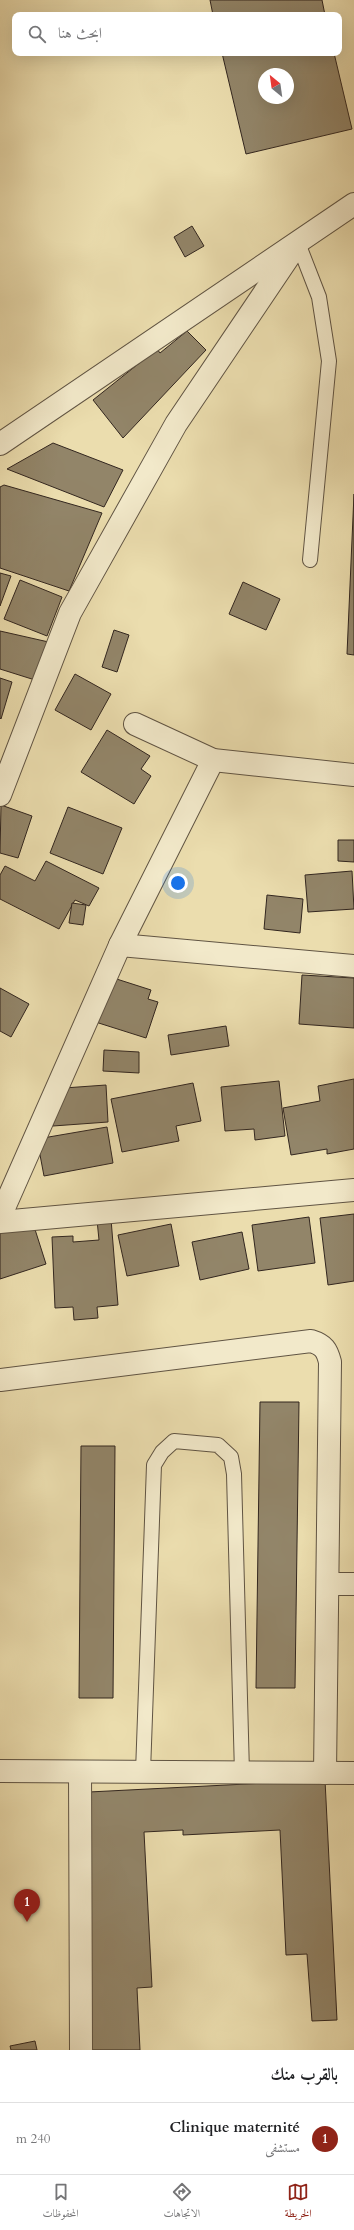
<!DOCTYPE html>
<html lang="ar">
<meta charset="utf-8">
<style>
:root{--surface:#fff;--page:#f6f6f6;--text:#202124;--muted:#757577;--line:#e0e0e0;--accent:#8f2418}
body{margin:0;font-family:Cardo,Amiri,serif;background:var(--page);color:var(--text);direction:rtl}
.compass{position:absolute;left:258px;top:68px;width:36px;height:36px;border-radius:50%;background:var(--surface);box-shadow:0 4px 16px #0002;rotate:331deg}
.you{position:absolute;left:178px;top:883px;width:14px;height:14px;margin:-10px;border:3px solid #fff;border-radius:50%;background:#1a73e8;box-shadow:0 0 0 6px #1a73e833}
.badge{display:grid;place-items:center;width:26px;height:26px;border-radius:50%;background:var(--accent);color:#fff;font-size:13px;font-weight:700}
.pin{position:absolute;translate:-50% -33px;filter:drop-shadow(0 1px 2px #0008)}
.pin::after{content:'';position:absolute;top:21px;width:14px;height:12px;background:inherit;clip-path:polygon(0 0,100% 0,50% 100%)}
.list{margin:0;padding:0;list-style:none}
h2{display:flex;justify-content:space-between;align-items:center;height:52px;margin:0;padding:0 16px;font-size:17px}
h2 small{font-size:13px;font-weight:400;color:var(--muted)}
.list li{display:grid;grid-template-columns:26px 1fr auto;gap:12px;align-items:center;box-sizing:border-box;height:72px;padding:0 16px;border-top:1px solid var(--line)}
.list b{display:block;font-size:15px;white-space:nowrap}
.list p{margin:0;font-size:13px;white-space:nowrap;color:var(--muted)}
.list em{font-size:13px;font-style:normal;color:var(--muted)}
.icon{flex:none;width:22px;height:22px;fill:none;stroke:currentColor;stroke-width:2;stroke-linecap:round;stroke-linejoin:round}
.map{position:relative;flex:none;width:354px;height:2050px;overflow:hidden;direction:ltr}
.search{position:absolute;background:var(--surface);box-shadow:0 4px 16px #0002;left:12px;right:12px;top:12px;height:44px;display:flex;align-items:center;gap:10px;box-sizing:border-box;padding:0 14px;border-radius:8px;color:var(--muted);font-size:15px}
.sheet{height:124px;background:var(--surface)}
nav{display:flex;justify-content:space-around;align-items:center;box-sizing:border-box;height:56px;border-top:1px solid var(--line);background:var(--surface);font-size:11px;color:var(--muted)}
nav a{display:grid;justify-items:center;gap:2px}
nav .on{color:var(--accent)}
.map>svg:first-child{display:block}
.building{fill:#928569;stroke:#32261f;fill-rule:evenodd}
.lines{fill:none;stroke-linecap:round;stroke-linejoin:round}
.service-casing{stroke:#605443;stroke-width:16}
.minor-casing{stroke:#605443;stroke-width:24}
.service{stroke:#f2e9ca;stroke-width:14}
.minor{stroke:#f2e9ca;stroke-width:22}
</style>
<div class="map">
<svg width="354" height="2050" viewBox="0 0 354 2050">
<rect width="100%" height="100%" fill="#ebddae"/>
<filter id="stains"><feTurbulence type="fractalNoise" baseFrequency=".005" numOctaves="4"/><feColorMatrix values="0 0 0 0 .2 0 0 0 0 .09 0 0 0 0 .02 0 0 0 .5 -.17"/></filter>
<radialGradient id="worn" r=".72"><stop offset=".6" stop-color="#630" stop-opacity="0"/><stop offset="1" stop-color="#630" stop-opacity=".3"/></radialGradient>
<!-- building -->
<g class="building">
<path d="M210,0h112l3,15h-112z"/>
<path d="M222,53h112l18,76 -106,25zM264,74h24v24h-24z"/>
<path d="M192,226l12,20 -19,11 -11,-20z"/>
<path d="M187,331l19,19 -83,88 -30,-38 64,-51 3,4z"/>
<path d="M53,443l70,27 -19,37 -97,-38z"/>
<path d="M4,485l98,28 -33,78 -69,-23v-81z"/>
<path d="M354,494v161l-7,-1z"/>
<path d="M0,573l11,3 -11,30z"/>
<path d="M20,580l42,17 -15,39 -43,-17z"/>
<path d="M243,582l37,17 -14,31 -37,-16z"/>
<path d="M114,630l15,5 -12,37 -15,-5z"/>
<path d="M0,631l53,12 -18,37 -35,-11z"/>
<path d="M75,674l36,20 -20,36 -36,-20z"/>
<path d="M0,678l12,4 -11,37 -1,-1z"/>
<path d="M107,730l43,26 -9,13 10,7 -17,28 -53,-32z"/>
<path d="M1,805l31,11 -14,42 -18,-5z"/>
<path d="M68,807l54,21 -19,46 -53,-21z"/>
<path d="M338,840h16v22l-16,-1z"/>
<path d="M46,861l53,27 -10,18 -14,-6 -16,29 -59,-30v-24l5,-9 30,15z"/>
<path d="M352,871l2,38 -46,3 -3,-37z"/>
<path d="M267,895l36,4 -3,34 -36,-4z"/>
<path d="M72,903l14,2 -3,20 -14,-2z"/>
<path d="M101,974l50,16 -3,9 10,3 -12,36 -60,-19z"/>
<path d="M302,975l52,3v50l-55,-4z"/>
<path d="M0,988l29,16 -18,33 -11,-6z"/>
<path d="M226,1026l3,20 -58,9 -3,-20z"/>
<path d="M104,1050l35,2v21l-36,-2z"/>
<path d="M354,1079v70l-27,5v-5l-36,6 -8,-47 37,-7 -2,-15z"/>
<path d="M279,1081l6,55 -30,4 -1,-11 -29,2 -4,-44z"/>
<path d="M193,1083l8,38 -25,5 3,15 -57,11 -11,-53z"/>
<path d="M106,1085l2,37 -55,4 -3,-37z"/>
<path d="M107,1127l6,36 -69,13 -7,-37z"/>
<path d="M354,1214v67l-26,4 -8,-67z"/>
<path d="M309,1217l6,46 -57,8 -6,-46z"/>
<path d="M111,1219l7,86 -21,2 1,11 -24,2 -1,-13 -18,1 -3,-71 21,-1v6l26,-2 -2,-20z"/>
<path d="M32,1220l14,44 -46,15v-48z"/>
<path d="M171,1224l8,42 -52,10 -9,-41z"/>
<path d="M242,1232l7,37 -49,11 -8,-38z"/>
<path d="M260,1402h39l-4,286h-39z"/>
<path d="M81,1446h34l-2,252h-34z"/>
<path d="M325,1780l12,240 -25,1 -5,-67 -21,1 -6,-125 -97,5v-5l-39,2 8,155 -15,1 3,62h-51v-258z"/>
<path d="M35,2041l2,9h-26l-1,-4z"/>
</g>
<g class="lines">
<defs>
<g id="service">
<path d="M298,243l21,54 10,64 -19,199"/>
<path d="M143,1772l11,-307 8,-13 12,-11 44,4 13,12 3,17 8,299"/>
</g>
<g id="minor">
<path d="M0,444l354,-240"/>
<path d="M135,724l78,36 141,15"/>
<path d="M0,795l70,-182 106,-189 122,-181"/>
<path d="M120,945l234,21"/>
<path d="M0,1217l120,-272 93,-185"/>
<path d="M0,1222l354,-32"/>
<path d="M0,1380l311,-39c13,4 16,9 19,21l-5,411"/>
<path d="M329,1584h25"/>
<path d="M0,1771l354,2"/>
<path d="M80,1772l1,278"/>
</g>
</defs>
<!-- service casing -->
<use href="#service" class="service-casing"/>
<!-- minor casing -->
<use href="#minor" class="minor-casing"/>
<!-- service -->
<use href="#service" class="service"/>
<!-- minor -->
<use href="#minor" class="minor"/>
</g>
<rect width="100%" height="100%" filter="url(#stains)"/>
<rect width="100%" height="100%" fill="url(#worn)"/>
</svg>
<svg class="compass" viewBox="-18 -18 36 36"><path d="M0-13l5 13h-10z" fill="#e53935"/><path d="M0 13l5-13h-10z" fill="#757577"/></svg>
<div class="you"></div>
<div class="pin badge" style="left:27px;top:1922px">1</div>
<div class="search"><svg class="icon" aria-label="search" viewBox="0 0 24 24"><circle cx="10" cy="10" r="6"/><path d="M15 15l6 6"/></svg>ابحث هنا</div>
</div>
<section class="sheet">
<h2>بالقرب منك<small></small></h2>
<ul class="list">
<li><span class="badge">1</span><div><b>Clinique maternité</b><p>مستشفى</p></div><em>240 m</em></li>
</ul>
</section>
<nav>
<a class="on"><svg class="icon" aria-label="map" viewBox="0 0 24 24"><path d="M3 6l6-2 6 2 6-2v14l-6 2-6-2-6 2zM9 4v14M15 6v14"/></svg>الخريطة</a>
<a><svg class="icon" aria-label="directions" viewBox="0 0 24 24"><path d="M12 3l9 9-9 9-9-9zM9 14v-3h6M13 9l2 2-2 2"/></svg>الاتجاهات</a>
<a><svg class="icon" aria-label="saved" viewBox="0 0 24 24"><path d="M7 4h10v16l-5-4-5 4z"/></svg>المحفوظات</a>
</nav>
